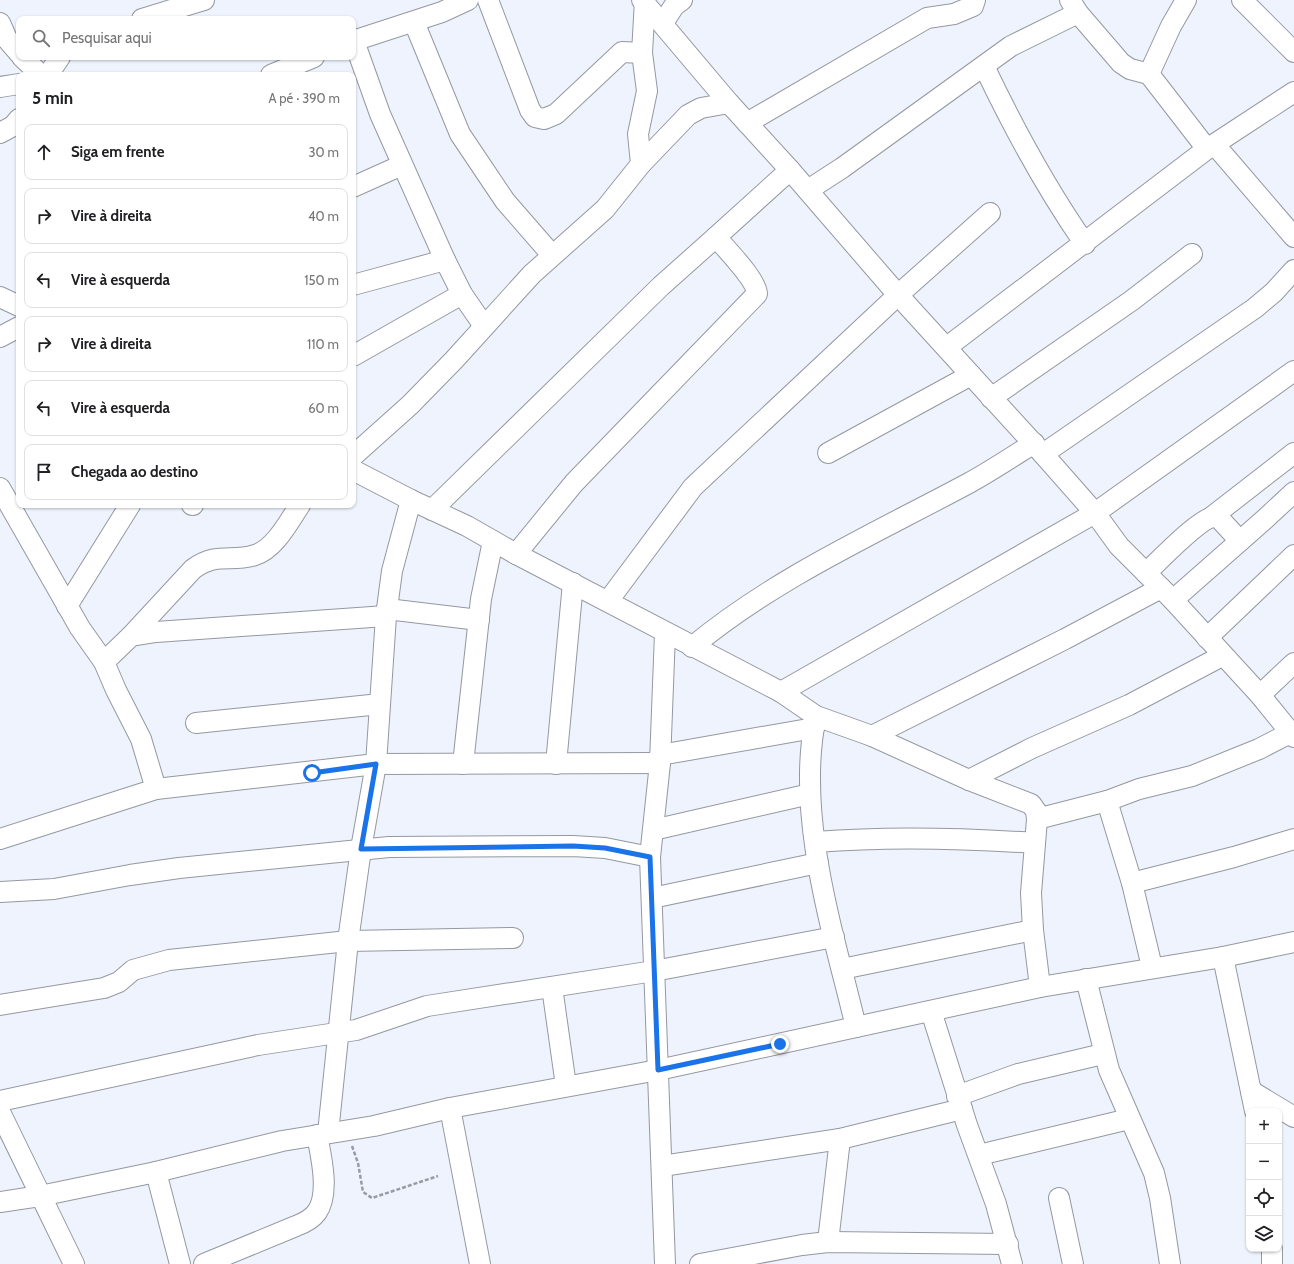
<!DOCTYPE html>
<html lang="pt">
<meta charset="utf-8">
<style>
:root{--surface:#fff;--page:#f2f2f2;--text:#202124;--muted:#757577;--line:#e0e0e0}
body{margin:0;font-family:Cabin,sans-serif;background:var(--page);color:var(--text)}
.controls{position:absolute;right:12px;bottom:12px;display:grid;overflow:hidden;border-radius:8px;box-shadow:0 1px 3px #0004}
.controls button{width:36px;height:36px;display:grid;place-items:center;padding:0;border:0;border-bottom:1px solid var(--line);background:var(--surface);color:var(--text);font:20px sans-serif}
.stop{position:absolute;width:12px;height:12px;margin:-9px;border:3px solid #1a73e8;border-radius:50%;background:#fff}
.stop.end{background:#1a73e8;border-color:#fff;box-shadow:0 1px 4px #0008}
.list{margin:0;padding:0;list-style:none}
h2{display:flex;justify-content:space-between;align-items:center;height:52px;margin:0;padding:0 16px;font-size:17px}
h2 small{font-size:13px;font-weight:400;color:var(--muted)}
.list li{display:grid;grid-template-columns:26px 1fr auto;gap:12px;align-items:center;box-sizing:border-box;height:56px;margin:0 8px 8px;padding:0 8px;border:1px solid var(--line);border-radius:8px}
.list b{display:block;font-size:15px;white-space:nowrap}
.list em{font-size:13px;font-style:normal;color:var(--muted)}
.icon{flex:none;width:22px;height:22px;fill:none;stroke:currentColor;stroke-width:2;stroke-linecap:round;stroke-linejoin:round}
.map{position:relative;flex:none;width:1294px;height:1264px;overflow:hidden}
.search{position:absolute;background:var(--surface);box-shadow:0 1px 3px #0004;left:16px;top:16px;width:340px;height:44px;display:flex;align-items:center;gap:10px;box-sizing:border-box;padding:0 14px;border-radius:8px;color:var(--muted);font-size:15px}
.panel{position:absolute;background:var(--surface);box-shadow:0 1px 3px #0004;left:16px;top:72px;width:340px;height:436px;border-radius:8px}
.map>svg:first-child{display:block}
.lines{fill:none;stroke-linecap:round;stroke-linejoin:round}
.minor-casing{stroke:#9498a1;stroke-width:22}
.path{stroke:#989ba2;stroke-width:2.5;stroke-dasharray:4 2;stroke-linecap:butt}
.minor{stroke:#fff;stroke-width:20}
.route{stroke:#1a73e8;stroke-width:5}
</style>
<div class="map">
<svg width="1294" height="1264" viewBox="0 0 1294 1264">
<rect width="100%" height="100%" fill="#eff3fd"/>
<g class="lines">
<defs>
<g id="minor">
<path d="M488,0l42,110 5,7 9,2 12,-5 66,-62 20,1"/>
<path d="M642,0l87,103 61,67 108,125 145,159 52,59 24,33 54,54 87,95 34,42"/>
<path d="M1070,0l8,13 43,50 9,6 19,5 58,75"/>
<path d="M1242,0l52,52"/>
<path d="M142,19l62,-19"/>
<path d="M414,22l46,112 45,67 47,54"/>
<path d="M0,23l7,16 12,14"/>
<path d="M663,23l11,-17 8,-6"/>
<path d="M353,41l89,-29 26,-12"/>
<path d="M354,41l26,73 65,146 17,34 22,32"/>
<path d="M22,57l19,18"/>
<path d="M984,66c29,61 62,122 101,178"/>
<path d="M1149,74l22,-48 15,-26"/>
<path d="M48,75l12,-18"/>
<path d="M271,75l43,-18"/>
<path d="M0,87l19,-3"/>
<path d="M747,123l180,-105 27,-4 19,-8 2,-6"/>
<path d="M0,133l13,-7 6,-7"/>
<path d="M1215,145l79,92"/>
<path d="M641,164l47,-49 13,-7 28,-5"/>
<path d="M353,187l49,-22"/>
<path d="M808,190l34,-22 169,-122 67,-33"/>
<path d="M353,285l92,-25"/>
<path d="M0,297l19,9"/>
<path d="M0,337l19,-10"/>
<path d="M947,347l260,-198 87,-57"/>
<path d="M353,356l109,-62"/>
<path d="M991,398l140,-97 61,-47"/>
<path d="M828,453l143,-78"/>
<path d="M1043,454l212,-146 19,-16 20,-22"/>
<path d="M353,456l57,-51 44,-45 78,-86 73,-65 36,-45 -3,-30 9,-43 -5,-38 3,-53"/>
<path d="M353,470l58,30 56,26 49,28 265,138 35,24 56,20 97,44 62,24 5,7 1,8 -6,74 2,37 7,57"/>
<path d="M0,488l80,140 24,34 12,28 25,49 15,50"/>
<path d="M192,505h1"/>
<path d="M432,510l229,-224 55,-49"/>
<path d="M1213,516l81,-63"/>
<path d="M516,554l58,-71 183,-189c0,-14 -32,-46 -41,-57l74,-67"/>
<path d="M1146,573c14,-13 55,-57 71,-57l23,25"/>
<path d="M1173,600l92,-81 29,-27"/>
<path d="M608,601l85,-114 205,-192 92,-82"/>
<path d="M67,606l63,-101"/>
<path d="M387,609l92,11"/>
<path d="M131,636l62,-67c25,-18 38,-6 62,-14 20,-6 34,-34 45,-50"/>
<path d="M1207,638l87,-83"/>
<path d="M692,647c83,-69 182,-113 277,-164 22,-12 43,-26 65,-40"/>
<path d="M104,662l27,-26 25,-4 230,-16"/>
<path d="M781,692l314,-179 199,-142"/>
<path d="M1260,695l34,-32"/>
<path d="M816,716c-21,99 17,215 40,311"/>
<path d="M196,723l184,-19"/>
<path d="M872,736l193,-97 96,-51"/>
<path d="M660,755l154,-27"/>
<path d="M463,764l18,-165 12,-58"/>
<path d="M556,764l17,-181"/>
<path d="M969,780l63,-32 97,-43 93,-49"/>
<path d="M1107,801l25,82 20,84"/>
<path d="M1037,819l70,-18 32,-12 53,-13 67,-27 31,-16"/>
<path d="M653,830l157,-36"/>
<path d="M0,839l156,-50 220,-25 284,-1"/>
<path d="M816,842c73,-6 146,-4 219,1"/>
<path d="M1132,883l102,-26 60,-18"/>
<path d="M0,892l54,-3 76,-14 49,-7 210,-21 184,-1 32,2 45,9"/>
<path d="M652,898l166,-35"/>
<path d="M1223,957l32,154"/>
<path d="M842,969l191,-39"/>
<path d="M1086,979l23,91 45,103 6,25 10,66"/>
<path d="M552,987l14,99"/>
<path d="M0,1005l104,-17 15,-6 14,-12 36,-10 179,-19 165,-3"/>
<path d="M931,1011l36,114 29,79 16,60"/>
<path d="M1251,1091l43,26"/>
<path d="M957,1096l61,-22 85,-20"/>
<path d="M0,1101l258,-56 98,-15 71,-24 227,-35 180,-34"/>
<path d="M450,1108l30,156"/>
<path d="M0,1112l74,152"/>
<path d="M328,1133l20,-192 13,-92 15,-85 10,-148 6,-45 19,-71"/>
<path d="M979,1155l150,-36"/>
<path d="M662,1166l178,-27 122,-30"/>
<path d="M156,1172l24,92"/>
<path d="M1059,1198l14,66"/>
<path d="M0,1202l40,-6 116,-24 126,-31 92,-15 76,-18 208,-38 382,-83 183,-30 71,-15"/>
<path d="M828,1242l12,-103"/>
<path d="M204,1264l92,-38c8,-3 16,-7 21,-14 13,-19 4,-56 0,-77"/>
<path d="M665,1264l-15,-407 10,-94 5,-130"/>
<path d="M700,1264l102,-19 26,-3 180,2"/>
<path d="M1272,1264v-15"/>
</g>
</defs>
<!-- minor casing -->
<use href="#minor" class="minor-casing"/>
<!-- path -->
<path class="path" d="M352,1146l6,17 5,29 9,6 66,-22"/>
<!-- minor -->
<use href="#minor" class="minor"/>
</g>
<g class="lines">
<!-- route -->
<path class="route" d="M312,773l64,-9 -15,85 212,-3 32,2 45,9 8,213 122,-26"/>
</g>
</svg>
<div class="controls">
<button>+</button>
<button>−</button>
<button><svg class="icon" aria-label="locate" viewBox="0 0 24 24"><circle cx="12" cy="12" r="6"/><path d="M12 2v4M12 18v4M2 12h4M18 12h4"/></svg></button>
<button><svg class="icon" aria-label="layers" viewBox="0 0 24 24"><path d="M12 4l9 5-9 5-9-5zM3 14l9 5 9-5"/></svg></button>
</div>
<div class="stop" style="left:312px;top:773px"></div>
<div class="stop end" style="left:780px;top:1044px"></div>
<div class="search"><svg class="icon" aria-label="search" viewBox="0 0 24 24"><circle cx="10" cy="10" r="6"/><path d="M15 15l6 6"/></svg>Pesquisar aqui</div>
<section class="panel">
<h2>5 min<small>A pé · 390 m</small></h2>
<ul class="list">
<li><svg class="icon" aria-label="ahead" viewBox="0 0 24 24"><path d="M12 20V5M6 11l6-6 6 6"/></svg><div><b>Siga em frente</b></div><em>30 m</em></li>
<li><svg class="icon" aria-label="right" viewBox="0 0 24 24"><path d="M7 20v-9h11M14 6l5 5-5 5"/></svg><div><b>Vire à direita</b></div><em>40 m</em></li>
<li><svg class="icon" aria-label="left" viewBox="0 0 24 24"><path d="M17 20v-9H6M10 6l-5 5 5 5"/></svg><div><b>Vire à esquerda</b></div><em>150 m</em></li>
<li><svg class="icon" aria-label="right" viewBox="0 0 24 24"><path d="M7 20v-9h11M14 6l5 5-5 5"/></svg><div><b>Vire à direita</b></div><em>110 m</em></li>
<li><svg class="icon" aria-label="left" viewBox="0 0 24 24"><path d="M17 20v-9H6M10 6l-5 5 5 5"/></svg><div><b>Vire à esquerda</b></div><em>60 m</em></li>
<li><svg class="icon" aria-label="arrive" viewBox="0 0 24 24"><path d="M6 21V4h12l-3 4 3 4H6"/></svg><div><b>Chegada ao destino</b></div></li>
</ul>
</section>
</div>
